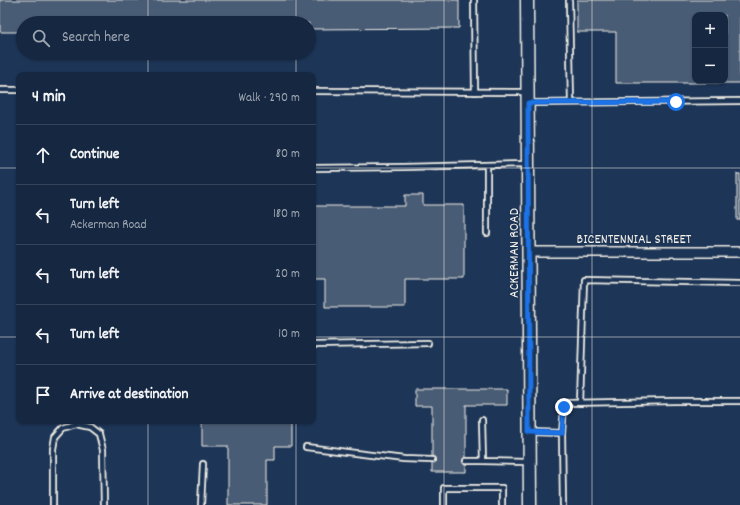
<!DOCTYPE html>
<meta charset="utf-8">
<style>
:root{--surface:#162841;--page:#23344c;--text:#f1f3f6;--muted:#9ea6b1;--line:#35445a}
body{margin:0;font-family:Dekko,sans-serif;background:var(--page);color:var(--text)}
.controls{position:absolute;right:12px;top:12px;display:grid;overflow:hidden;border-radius:8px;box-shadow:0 1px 3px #0004}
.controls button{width:36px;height:36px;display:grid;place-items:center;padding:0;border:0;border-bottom:1px solid var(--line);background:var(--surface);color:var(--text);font:20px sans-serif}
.stop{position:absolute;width:12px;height:12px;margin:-9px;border:3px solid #1a73e8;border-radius:50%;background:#fff}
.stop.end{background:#1a73e8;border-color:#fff;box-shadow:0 1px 4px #0008}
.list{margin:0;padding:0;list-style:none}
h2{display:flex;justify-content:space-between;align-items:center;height:52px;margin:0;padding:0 16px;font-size:17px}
h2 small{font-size:13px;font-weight:400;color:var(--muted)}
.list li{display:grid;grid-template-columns:26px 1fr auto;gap:12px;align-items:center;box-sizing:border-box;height:60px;padding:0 16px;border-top:1px solid var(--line)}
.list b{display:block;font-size:15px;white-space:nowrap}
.list p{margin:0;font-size:13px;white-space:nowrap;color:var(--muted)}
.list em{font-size:13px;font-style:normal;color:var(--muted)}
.icon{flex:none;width:22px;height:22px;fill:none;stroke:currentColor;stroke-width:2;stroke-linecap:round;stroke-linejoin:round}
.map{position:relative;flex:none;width:740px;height:505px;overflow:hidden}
.search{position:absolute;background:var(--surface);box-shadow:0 1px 3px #0004;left:16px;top:16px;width:300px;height:44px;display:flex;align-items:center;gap:10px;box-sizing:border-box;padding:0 14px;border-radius:22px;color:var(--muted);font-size:15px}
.panel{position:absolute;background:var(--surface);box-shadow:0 1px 3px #0004;left:16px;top:72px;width:300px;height:352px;border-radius:8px}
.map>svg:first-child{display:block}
.building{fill:#485b74;stroke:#f4f1e8;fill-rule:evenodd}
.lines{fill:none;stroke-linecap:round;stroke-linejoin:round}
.service-casing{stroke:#f4f1e8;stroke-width:8}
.minor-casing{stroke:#f4f1e8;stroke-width:12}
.tertiary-casing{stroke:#f4f1e8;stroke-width:15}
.service{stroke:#1d3557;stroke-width:4.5}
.minor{stroke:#1d3557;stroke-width:9}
.tertiary{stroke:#1d3557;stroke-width:12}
.route{stroke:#1a73e8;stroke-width:5}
.grid{fill:none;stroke:#f4f1e8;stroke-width:1;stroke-opacity:0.55}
.labels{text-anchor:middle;stroke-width:3;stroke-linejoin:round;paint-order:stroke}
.street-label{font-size:14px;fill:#f4f1e8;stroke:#1d3557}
</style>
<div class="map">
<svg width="740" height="505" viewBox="0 0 740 505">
<rect width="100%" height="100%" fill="#1d3557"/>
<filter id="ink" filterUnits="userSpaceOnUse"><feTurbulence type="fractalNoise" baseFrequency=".025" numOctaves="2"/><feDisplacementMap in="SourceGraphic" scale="8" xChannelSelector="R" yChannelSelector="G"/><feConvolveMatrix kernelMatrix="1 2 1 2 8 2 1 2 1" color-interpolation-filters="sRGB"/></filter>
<g filter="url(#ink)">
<!-- building -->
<g class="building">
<path d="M0,0h459v28l-150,1v-6h-286v9h-23z"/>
<path d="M577,0h163v83h-124v-51h-39zM695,15h30v66h-30z"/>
<rect x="737" y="174" width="3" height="46"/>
<path d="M405,195h18v10h41v74h-59v28h-80v-28h-12v-73h92z"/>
<path d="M415,389h92v16h-41v67h-34v-66h-17z"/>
<path d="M202,421h89v25h-16v14h-8v45h-39v-59h-26z"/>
</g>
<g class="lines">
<defs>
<g id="service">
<path d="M474,0l1,92"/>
<path d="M569,0l2,102"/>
<path d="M0,90h19"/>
<path d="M313,91l214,1"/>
<path d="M529,103l211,-2"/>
<path d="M487,165v68"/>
<path d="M313,168l90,-1 125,-3"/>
<path d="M313,345l115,-2"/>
<path d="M580,403l4,-123 156,3"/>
<path d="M482,420l1,41 45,1"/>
<path d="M531,432l31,1"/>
<path d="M306,447l98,12 28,1"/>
<path d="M466,461h17"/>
<path d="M53,505v-56l2,-12 8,-9 13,-4 14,3 9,7 4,16 1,55"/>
<path d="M201,505l2,-41"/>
<path d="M444,505v-17h58v17"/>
<path d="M563,505l-1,-72 2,-26 1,-3 3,-1 106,-2h66"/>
</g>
<path id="minor" d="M528,252h212"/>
<path id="tertiary" d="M527,0l3,505"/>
</defs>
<!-- service casing -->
<use href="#service" class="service-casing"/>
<!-- minor casing -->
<use href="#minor" class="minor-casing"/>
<!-- tertiary casing -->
<use href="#tertiary" class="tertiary-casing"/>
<!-- service -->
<use href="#service" class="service"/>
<!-- minor -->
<use href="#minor" class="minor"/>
<!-- tertiary -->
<use href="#tertiary" class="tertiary"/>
</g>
</g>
<g class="lines" filter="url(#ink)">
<!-- route -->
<path class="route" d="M564,407l-2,26 -33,-1 -1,-329 148,-1"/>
</g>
<!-- grid -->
<path class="grid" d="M148,0v23M296,0v23M444,0v505M592,0v505M148,53v22M296,53v22M0,168h19M313,168h427M0,337h19M313,337h427M148,421v84M296,421v84"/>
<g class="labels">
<!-- street labels -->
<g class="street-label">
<text x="634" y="243">BICENTENNIAL STREET</text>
<text transform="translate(513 253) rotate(-90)" y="5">ACKERMAN ROAD</text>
</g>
</g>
</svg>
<div class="controls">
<button>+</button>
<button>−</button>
</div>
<div class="stop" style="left:676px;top:102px"></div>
<div class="stop end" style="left:564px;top:407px"></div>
<div class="search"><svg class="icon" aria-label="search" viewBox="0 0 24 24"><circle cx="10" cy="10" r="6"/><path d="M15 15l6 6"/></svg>Search here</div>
<section class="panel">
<h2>4 min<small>Walk · 290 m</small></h2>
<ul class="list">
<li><svg class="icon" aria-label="ahead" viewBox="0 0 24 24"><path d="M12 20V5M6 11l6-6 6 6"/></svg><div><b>Continue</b></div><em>80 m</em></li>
<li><svg class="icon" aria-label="left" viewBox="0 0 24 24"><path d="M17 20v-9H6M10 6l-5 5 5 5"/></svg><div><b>Turn left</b><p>Ackerman Road</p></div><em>180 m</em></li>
<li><svg class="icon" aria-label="left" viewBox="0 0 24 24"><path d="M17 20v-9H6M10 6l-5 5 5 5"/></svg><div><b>Turn left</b></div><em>20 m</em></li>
<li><svg class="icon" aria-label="left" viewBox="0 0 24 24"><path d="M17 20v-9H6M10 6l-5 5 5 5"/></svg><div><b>Turn left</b></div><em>10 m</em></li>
<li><svg class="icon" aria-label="arrive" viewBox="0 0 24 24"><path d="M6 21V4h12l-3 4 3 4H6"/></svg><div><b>Arrive at destination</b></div></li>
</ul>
</section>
</div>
